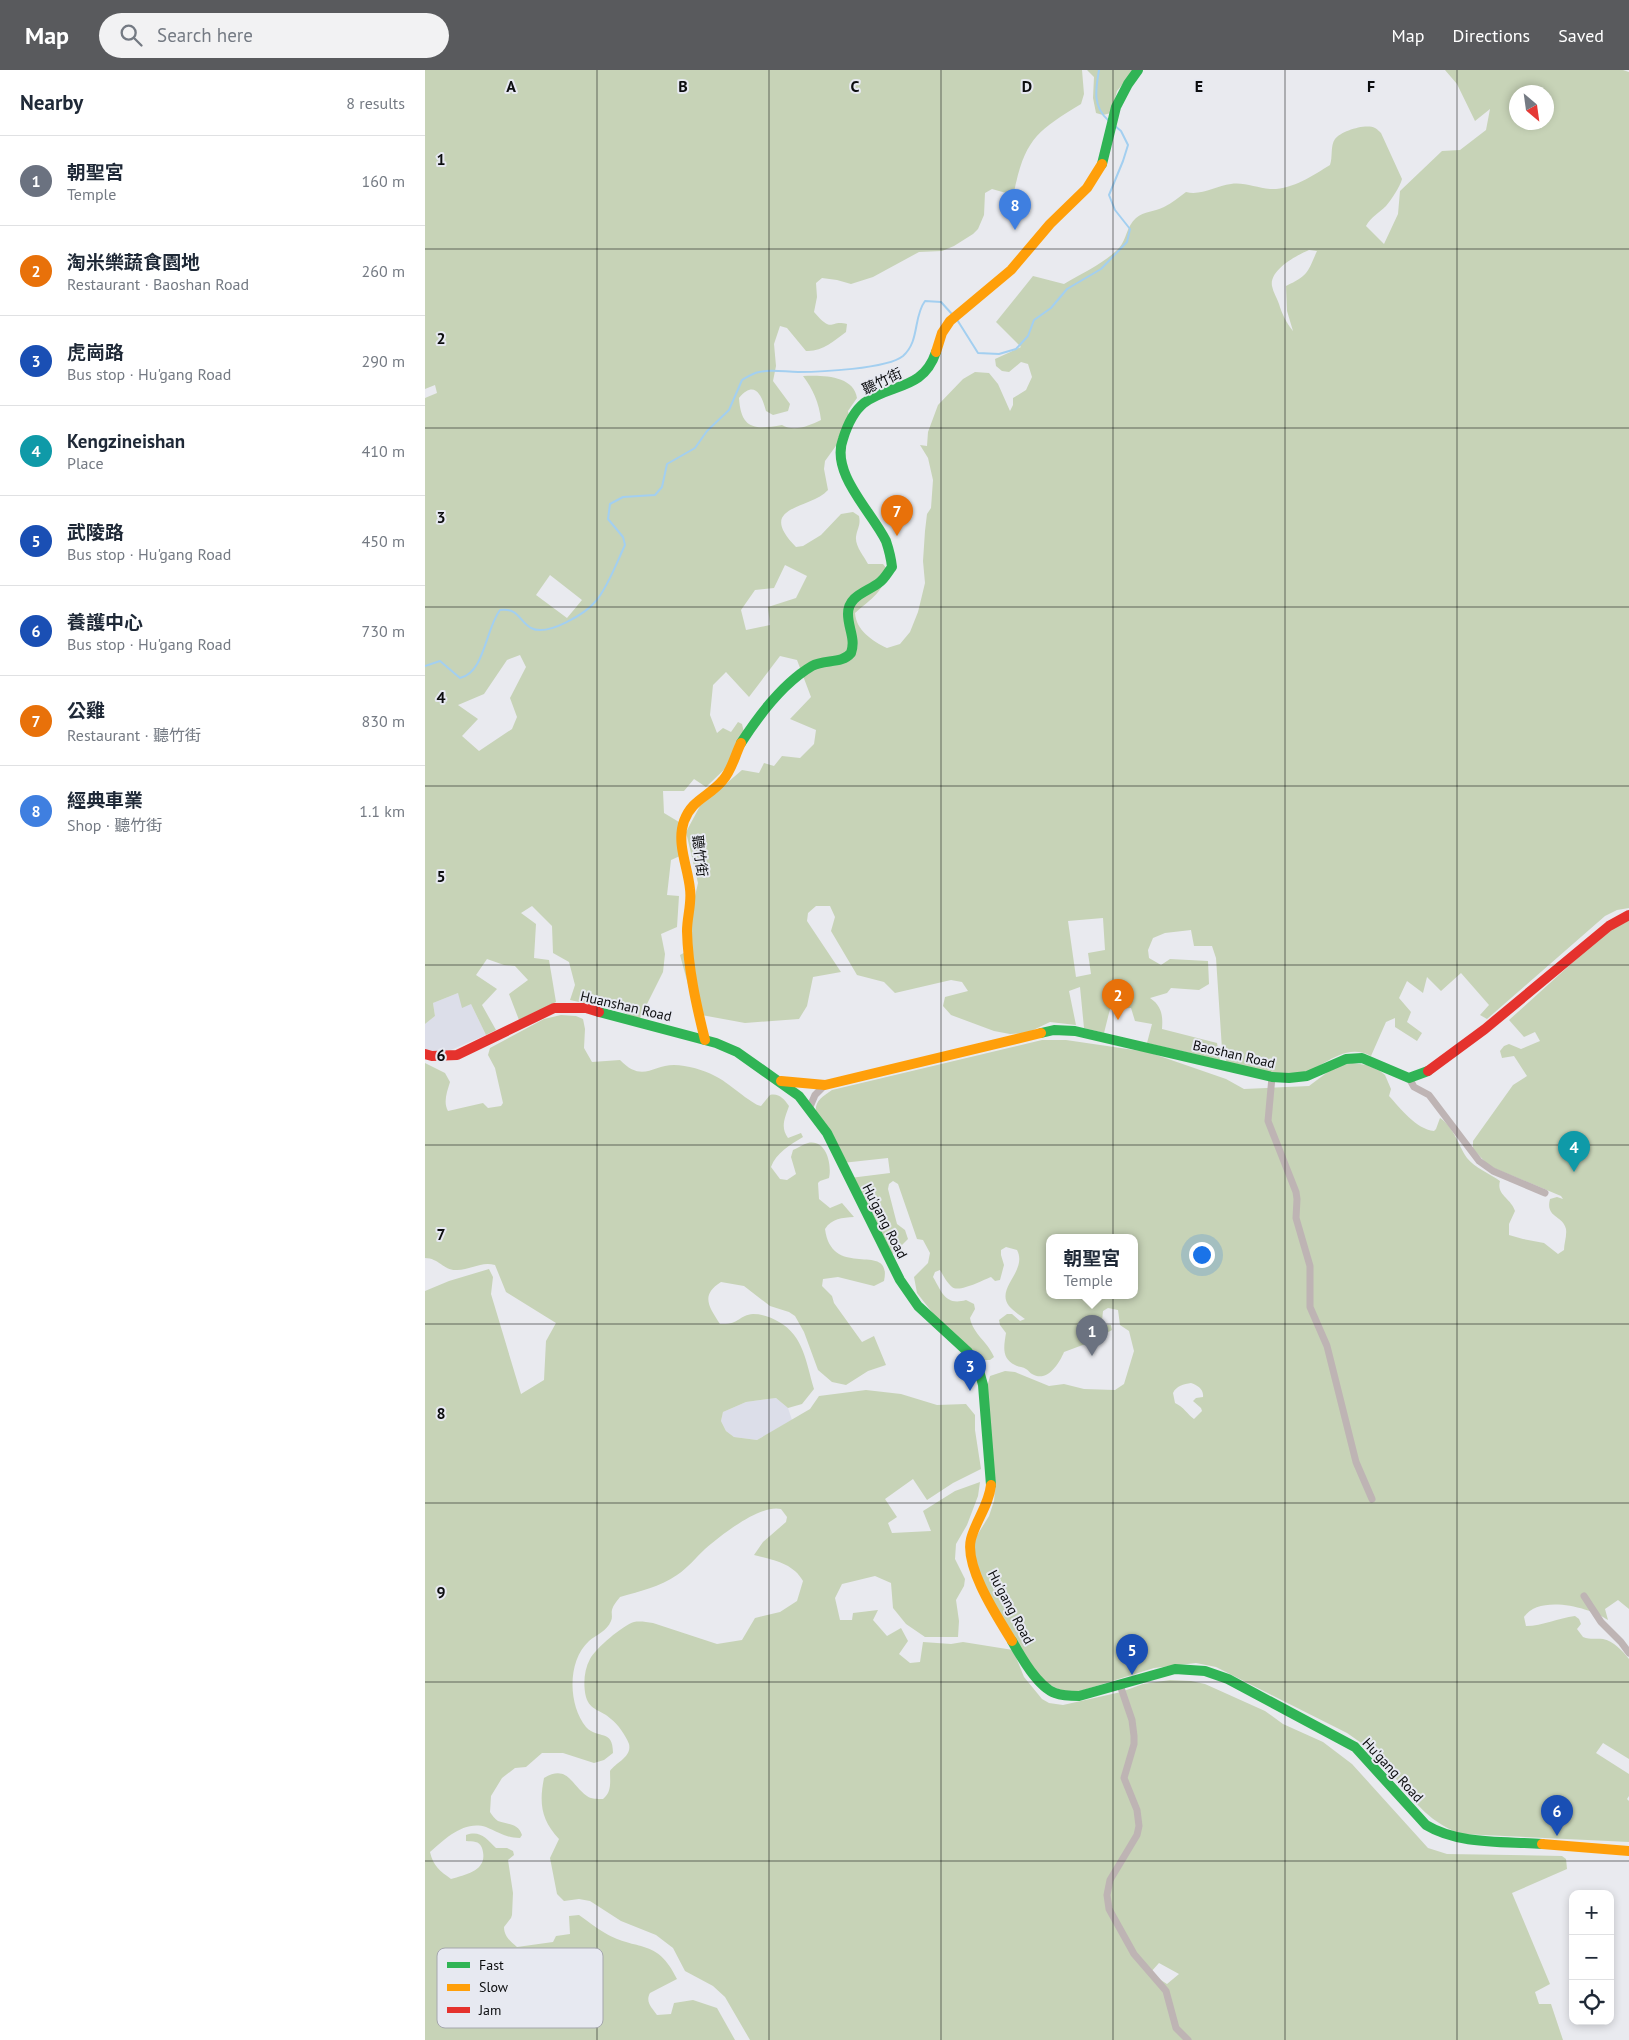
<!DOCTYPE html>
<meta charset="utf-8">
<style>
:root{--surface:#fff;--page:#f2f2f3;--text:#1f2937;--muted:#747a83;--line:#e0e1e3;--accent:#595a5d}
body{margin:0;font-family:"PT Sans","Noto Sans TC",sans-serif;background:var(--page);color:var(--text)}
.controls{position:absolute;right:15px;bottom:15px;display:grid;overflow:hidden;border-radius:10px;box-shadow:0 2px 8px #0003}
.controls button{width:45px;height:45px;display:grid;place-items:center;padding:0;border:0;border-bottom:1px solid var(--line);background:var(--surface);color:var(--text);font:25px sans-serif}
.compass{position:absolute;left:1084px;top:15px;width:45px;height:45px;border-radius:50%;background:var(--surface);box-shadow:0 2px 8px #0003;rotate:151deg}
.you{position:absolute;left:776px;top:1184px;width:18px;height:18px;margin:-12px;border:4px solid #fff;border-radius:50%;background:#1a73e8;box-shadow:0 0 0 8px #1a73e833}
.badge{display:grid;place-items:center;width:32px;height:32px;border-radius:50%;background:var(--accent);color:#fff;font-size:16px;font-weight:700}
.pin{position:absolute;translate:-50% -41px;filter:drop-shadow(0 1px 2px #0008)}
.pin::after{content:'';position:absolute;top:26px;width:18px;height:15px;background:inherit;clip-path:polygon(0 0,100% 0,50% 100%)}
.popup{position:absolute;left:621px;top:1164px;width:92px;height:65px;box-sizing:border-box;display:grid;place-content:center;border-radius:10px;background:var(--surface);filter:drop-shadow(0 1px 4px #0005);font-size:16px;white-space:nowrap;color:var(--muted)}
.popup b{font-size:19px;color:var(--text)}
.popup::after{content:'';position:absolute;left:50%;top:100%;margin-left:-10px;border:10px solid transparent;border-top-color:var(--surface)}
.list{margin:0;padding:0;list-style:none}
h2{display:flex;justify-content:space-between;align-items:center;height:65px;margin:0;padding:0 20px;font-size:21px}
h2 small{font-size:16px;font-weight:400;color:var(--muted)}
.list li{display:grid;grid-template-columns:32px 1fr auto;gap:15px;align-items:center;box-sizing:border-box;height:90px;padding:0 20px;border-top:1px solid var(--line)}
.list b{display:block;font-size:19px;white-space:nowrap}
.list p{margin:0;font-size:16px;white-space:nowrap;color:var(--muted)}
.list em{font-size:16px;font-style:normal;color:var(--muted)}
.icon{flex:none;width:28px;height:28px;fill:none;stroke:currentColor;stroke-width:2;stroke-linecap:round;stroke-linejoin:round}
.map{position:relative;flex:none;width:1204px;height:1970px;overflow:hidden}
header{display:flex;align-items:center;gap:30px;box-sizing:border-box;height:70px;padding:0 25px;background:var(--accent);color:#fff}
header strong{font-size:24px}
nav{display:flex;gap:28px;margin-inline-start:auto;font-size:18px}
.search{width:350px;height:45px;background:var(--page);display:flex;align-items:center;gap:12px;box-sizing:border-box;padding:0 18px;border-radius:28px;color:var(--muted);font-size:19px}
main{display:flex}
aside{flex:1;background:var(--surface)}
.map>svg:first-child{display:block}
.built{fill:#dcdee9}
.green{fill:#c7d3b7;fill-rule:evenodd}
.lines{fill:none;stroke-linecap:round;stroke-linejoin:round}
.stream{stroke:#a3cff0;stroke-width:2}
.street{stroke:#beb4b4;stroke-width:7}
.fast{stroke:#30b455;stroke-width:10}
.slow{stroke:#ff9f0a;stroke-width:10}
.jam{stroke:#e5322d;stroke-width:10}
.grid{fill:none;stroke:#0c0d0f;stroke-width:1;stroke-opacity:0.55}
.labels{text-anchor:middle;stroke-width:4;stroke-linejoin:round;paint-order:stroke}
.street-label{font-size:14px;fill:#0c0d0f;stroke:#e7e9f1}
.key{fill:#e7e9f1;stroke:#a5a7ad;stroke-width:1}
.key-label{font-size:14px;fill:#0c0d0f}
.grid-label{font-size:16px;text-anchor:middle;font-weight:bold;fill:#0c0d0f;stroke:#e7e9f1;stroke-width:4;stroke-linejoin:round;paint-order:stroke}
</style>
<header>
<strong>Map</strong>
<div class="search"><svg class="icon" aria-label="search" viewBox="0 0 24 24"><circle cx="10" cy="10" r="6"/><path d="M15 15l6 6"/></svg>Search here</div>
<nav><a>Map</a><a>Directions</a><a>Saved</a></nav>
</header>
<main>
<aside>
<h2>Nearby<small>8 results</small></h2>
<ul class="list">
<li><span class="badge" style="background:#6b7280">1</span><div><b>朝聖宮</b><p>Temple</p></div><em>160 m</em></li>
<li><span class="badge" style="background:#e8710a">2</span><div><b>淘米樂蔬食園地</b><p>Restaurant · Baoshan Road</p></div><em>260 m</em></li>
<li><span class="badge" style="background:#1a4fb4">3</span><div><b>虎崗路</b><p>Bus stop · Hu'gang Road</p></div><em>290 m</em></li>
<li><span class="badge" style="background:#0f9aa8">4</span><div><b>Kengzineishan</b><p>Place</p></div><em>410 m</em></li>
<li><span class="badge" style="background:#1a4fb4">5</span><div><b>武陵路</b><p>Bus stop · Hu'gang Road</p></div><em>450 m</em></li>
<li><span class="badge" style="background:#1a4fb4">6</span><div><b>養護中心</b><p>Bus stop · Hu'gang Road</p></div><em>730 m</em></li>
<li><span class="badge" style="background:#e8710a">7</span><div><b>公雞</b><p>Restaurant · 聽竹街</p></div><em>830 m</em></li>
<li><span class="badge" style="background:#3f7fe0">8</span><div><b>經典車業</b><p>Shop · 聽竹街</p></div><em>1.1 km</em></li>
</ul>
</aside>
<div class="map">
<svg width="1204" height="1970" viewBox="0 0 1204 1970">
<rect width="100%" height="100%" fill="#e9eaef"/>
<!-- built -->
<g class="built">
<path d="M33,923l13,11 15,31 -40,17 -21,-2v-26l10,-8 -2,-13z"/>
<path d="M351,1328l12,10 4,12 -35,20 -23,-3 -8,-6 -5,-10 2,-9 23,-10z"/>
</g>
<!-- green -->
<g class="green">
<path d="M0,0h657l2,24 -3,10c-44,27 -56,35 -67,88l-8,1 -14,-4 -7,4 -1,22 -6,14 -5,5 -19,12 -12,5 -23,1 -46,25 -22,7 -14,-4 -15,-2 -6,5 1,14 -3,15c20,23 15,7 33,12l-1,8c-12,9 -24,20 -40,19l-19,-23 -7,-2 -6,18 2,22 -3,15 17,23 -2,7 -15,4 -7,-4c-4,-15 -11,-32 -27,-13 2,31 15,32 43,27 12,7 27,1 39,-5 -2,-17 -8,-31 -18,-44 18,-1 51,-1 54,22l-9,13 3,14 -26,36 -1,8 4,21c-18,20 -73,15 -32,57l7,-1 18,-11 20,-21 12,-2 6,4c2,9 -2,13 -3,21 -1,9 8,19 12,27h15l5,6c-6,24 -15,27 -33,43 1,17 17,28 32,35l13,-4 10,-12 8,-20 7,-29 -2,-22 2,-30 2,-17 4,-6 2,-28 -5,-22 -8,-13 7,1 1,-14 10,-27 25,-26 12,-7 14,1 9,11 12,27 3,-6v-7l13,-8 6,-13 -4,-13 -7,-2 -12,10 -7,-1 -6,-5 -1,-7 26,-12 -25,-25 37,-46 31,8c18,-11 41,-21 55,-36 8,-9 7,-21 17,-30 8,-7 19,-6 28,-11 8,-4 15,-10 22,-15 15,4 30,-6 45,-8 13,-2 26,4 39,5 22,1 42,-13 60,-24 3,-8 0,-19 5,-26 6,-8 31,-16 40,-11 1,0 5,4 6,5l21,46c-2,8 -11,21 -16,27 -7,7 -15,11 -20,20l18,18 14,-30 2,-23 42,-40 18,-1 26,-20 4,-21 -15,12 -18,-37 -12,-14h178l6,2v836l-12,2 -12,6 -118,103 -7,-4 9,-10 -28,-32 -20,18 -14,-14 -4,16 -16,-12 -8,17 12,14 -4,10 15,11 -5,8 -22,-14v-9l-9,4 -15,34c-29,-16 -51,17 -79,20 -12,1 -51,-10 -65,-13l-5,-14 -6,-91 -4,-12h-18l-3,-16 -26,3 -12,5 -5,12 1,8 12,7 9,-6 38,2 1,23 -10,6 -28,-2 -4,5 -17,5c12,8 13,18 12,31l55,14 3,17 -73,-17 5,-19 -17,-3 -4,-13 -21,1 -6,24 -20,-5 -4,-41 -11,4 7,34 -26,-3 -23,11 -17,1 -16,-3 -43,-16 -8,-9 2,-9 23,-6 -6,-9 -11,-2 -56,13 -11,-11 -27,-7 -26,-44 4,-14 -5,-11h-14l-8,7 -1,8 34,51 -28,5 -6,29 -8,13 -54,4 -49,-9 -16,-59 11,-6 -3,-22 10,-44 -12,-51 14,-26 42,-36 17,3 5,-10 10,3 8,-10 18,2 14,-14 2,-14 -26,-11 21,-22 -14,-37 -17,-4 -31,41 -23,-25 -13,13 -3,30 7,18 6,-5 8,4 7,-10 4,2 3,13 -14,26 -25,24 -12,-8 -10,12h-21l1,22 15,9 1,34 -9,4 -4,35 12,1 -2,31 -16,7 4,20 -2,18 -24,48 -18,-9 -51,-11 5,-15 -6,-23 -16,-9 -1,-27 -20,-20 -11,7 15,11 -2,34 15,2 7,42 -37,18 -10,-26 19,-14 -13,-14 -11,-1 -17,-6 -11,16 21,14 -15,16 14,25 -10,5 -15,-31 -9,4 -4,-15 -25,10 2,13 -10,8v-626l12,-5 -2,-8 -10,4zM1092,22h30v30h-30zM884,180l8,1c-10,22 -8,24 -31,35l1,25 6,20c-7,-9 -11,-17 -14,-27 -2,-6 -6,-12 -7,-18 -3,-16 25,-31 37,-36zM360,495l22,11 -11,22 -28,9 2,18 -24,5 -5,-20 14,-20 19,-2zM125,505l32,25 -15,18 -31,-23zM95,585l6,12 -16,31 7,19 -5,12 -33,22 -17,-15 16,-17 -20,-14 26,-11 23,-34zM678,848l2,32 -17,3 3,21 -15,3 -8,-56z"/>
<path d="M662,0h47l-17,21 -6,22 -8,2 -7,-2 -3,-15 1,-21z"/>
<path d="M1204,850v689l-11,-9 -13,9 3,11c-18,-13 -69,-26 -84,-3l2,9c17,0 32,-8 49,-10l4,3 2,5 -4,5 6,8c8,3 13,1 20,2 10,2 20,12 26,20v100l-26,-16 -7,10 33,21v22l-2,3 2,2v41l-167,-8c-39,-12 -60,-49 -85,-80l-30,-21 -131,-66 -20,-4 -42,5 -77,24 -15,-1 -19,-10 -22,-29 -46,-85 -2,-25 16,-26 5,-15 1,-11 -10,-95 5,-19 15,-5 10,1 34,14 15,-2 20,5 31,1 9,-6 10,-33 -5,-20 -9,-6 -2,-15 -10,-2 -5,3 -1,10 4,4h5l1,5 -24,13 -24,9c-5,12 -17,31 -32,22 -2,-1 -4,-4 -6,-5 -3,-2 -8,-2 -11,-4 -14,-7 -11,-19 -9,-32l-6,-8 -1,-5 8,-6h5l8,7 5,-2c-5,-4 -12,-8 -16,-13 -14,-18 19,-35 8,-56l-11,-3 -5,3v5l3,10 -4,15 -5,1 -4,-4c-8,3 -32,16 -39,10 -5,-4 -9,-12 -12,-17l-5,2 -2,5c9,15 12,29 33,23l8,4 1,5 -5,9c3,16 18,24 24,39l-4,3h-11l-40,-39 -22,-28 -3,-16 14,-14 2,-10 -7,-13 -6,-1 -19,-55 -5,-3 -4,3 -1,5 9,35 8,6 3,9 -16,16 -42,-77 40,-5 -2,-15 -46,5 -26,-49c-2,-13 6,-17 16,-24l210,-50h24l82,12 78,27 18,10 65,-3 20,-15 13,-6 10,-2 15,2 13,6 5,4 6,14 -2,7c11,12 27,33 45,35l2,-2 4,-11c14,9 18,27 27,40 7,9 23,16 33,23 -4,14 11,17 15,30l-6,13v11l14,4 21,4 14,11 6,-4c0,-6 3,-14 2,-21 -3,-14 -21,-11 -16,-30l7,-2 6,2 -2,-3 -72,-30 -16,-17v-8l40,-56 14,-9 -13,-20 -12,2 -2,-7 4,-5 5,-2 12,5 19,-8 -5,-9 -11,5 -15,-17 103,-93zM624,1167h86v58h-86zM766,1313c6,2 13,6 12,14l-7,1 -3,3 8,7 1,3 -8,8c-7,-5 -10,-12 -19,-16l-2,-10c3,-7 11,-9 18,-10z"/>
<path d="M136,945l15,1 7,3 2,10 -1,19 8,14 28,-2c22,23 33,5 54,5 13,0 30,5 41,11 12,5 37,29 46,30l9,-11c9,-2 14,4 19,11 -4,12 -9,21 -1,32l13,-5 2,4c-13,8 -27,16 -32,30l9,12 7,1 9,-6 -5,-17 2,-7c5,-2 10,-6 15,-7 19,-4 24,23 21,35l-9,3 -2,2 1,16 11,9 12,-5 12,14c-12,1 -22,1 -29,12 7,53 68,10 59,52l-10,5 -36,-9 -15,2 -1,7 10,10 2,7 28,39 12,-6 12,29 -18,6 -22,14 -14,-3 -14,-12 -14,-38 -9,-16 -6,-4 -19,-6 -26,-20 -23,-4c-21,13 -12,25 -1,42 19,1 19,-9 33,-10 9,0 18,3 26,8 25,14 27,41 35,67l-12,15 -14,4 -12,-10 -30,4 -23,10 -2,9 5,10 8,6 23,3 53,-31 9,-13 47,-6 35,4 36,11 29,-1 9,11v15l6,39 -28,14 -26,17 -14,-21 -28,20 12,18 -9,6 4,10 39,-2 -8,-20 32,-20 25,-9 -2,14 -11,29 -11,19 -1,15 10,20 -1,7 -8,14 3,21 -1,16h-33l-19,-13 -13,-16 -2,-25 -16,-7 -33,8 -7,14 5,22h12l1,-7 25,-3 -5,10 14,16 14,-8 7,13 -9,13 11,9 10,-1 3,-20 28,2 12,-2 50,8 11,27 18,22 7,4 14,2 58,-13 22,-8 27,-4 21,1 14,3 60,27 18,13 40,18 29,22 76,84 19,6 115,2 4,3 1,10 -55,24 38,91 -15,8 4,12h12l12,36h-813l-25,-43 -12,-11 -28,-15 -12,-23 -17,-13 -35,-14 -31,-20 -11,-2 -15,2 -7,-7 -7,-36 9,-19c-18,-19 -20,-36 -15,-61 24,-14 27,7 43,18 3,3 11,3 16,3 9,-7 7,-17 7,-28 6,-9 22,-14 19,-27 -3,-8 -11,-20 -18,-25 -9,-9 -21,-8 -25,-22 -3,-12 -2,-27 4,-38 5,-10 33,-34 44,-37 6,-1 12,0 19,1l64,21 25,-4 13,-22 25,-6 17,-11 6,-20c-10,-18 -30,-21 -49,-26l9,-13 23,-20 1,-5 -6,-8c-21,-5 -61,27 -76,40 -9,8 -17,19 -28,26 -18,12 -36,16 -57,22 -2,3 -7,8 -8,13 -1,3 1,7 -1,11 -4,10 -15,14 -22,20 -22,20 -21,64 -3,86 12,13 27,1 27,26l-9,7 -10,3 -31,-10h-21l-16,14 -11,1 -13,10 -11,18 -1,16c2,3 5,7 8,9 11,4 20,2 24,14l-2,3c-14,0 -22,-6 -34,-11 -22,-7 -41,12 -56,25 3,14 10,19 21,27 17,-5 38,-9 31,-31 -3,-8 -9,-6 -16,-7v-6c14,-5 20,3 30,13h11l6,3 1,4 -6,5 5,33 -1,22 -1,3 -7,9c0,9 6,14 13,20l36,-5 3,-6 14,-2 -1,-18 10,-1c9,6 17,13 26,18 32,19 52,4 72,46l-27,14c-5,9 2,15 7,22l14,-1 3,-11 19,-3 24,8 18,32h-310v-749l24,-10 40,-12 4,8 -2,17 30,100 23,-14 2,-39 10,-18 -50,-31 -11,-27c-14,-4 -24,5 -38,5 -13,1 -18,-12 -32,-12v-195l20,10 5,9c-3,10 -7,20 -2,29l35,-8 5,5 13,-2 2,-3 -8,-35 -7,-13 2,-7 54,-29zM734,1893l20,11 -12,10 -17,-11z"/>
</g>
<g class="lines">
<!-- stream -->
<g class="stream">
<path d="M674,0c-3,18 -7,36 9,50"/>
<path d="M531,248l22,35 21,1 17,-5 12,-13 6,-16 17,-12 16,-19 34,-20 26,-27 3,-13 -15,-19 -6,-15 14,-34 5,-16 -7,-14 -6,-5"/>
<path d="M0,596l15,-5 20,17c25,-6 25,-48 40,-68 19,-2 18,10 31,18 17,9 55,-15 65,-27 12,-14 21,-39 29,-56l-2,-8 -15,-18 2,-15 13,-7 32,-2 7,-8 5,-23 28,-16 12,-17 22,-21 13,-30c5,-3 11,-7 17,-8 11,-3 27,0 39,0 21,0 89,-3 105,-16 17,-15 10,-39 22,-55l16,1 10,11"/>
</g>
<!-- street -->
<g class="street">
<path d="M847,1007l-4,44 28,71 1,7 -1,19 14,48v41l17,39 29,116 16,37"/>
<path d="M984,1008l5,9 15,8 50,66 14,10 52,22"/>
<path d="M384,1039l6,-14 10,-10"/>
<path d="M1159,1526l17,26 20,20 8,11"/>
<path d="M695,1615l12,35 2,16v8l-10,34 13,32 2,16 -2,9 -27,45 -3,15 2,14 25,45 32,37 10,37 12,12"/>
</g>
<!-- fast -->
<g class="fast">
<path d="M677,94l14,-57 12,-23 10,-14"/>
<path d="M316,673c18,-28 42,-60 71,-77 12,-7 30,-2 39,-13 5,-14 -3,-25 -3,-39 0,-19 20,-22 32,-32 5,-4 8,-10 12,-15 -1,-9 -3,-17 -6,-26 -14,-29 -56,-68 -43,-102 4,-13 10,-27 21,-36 27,-20 59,-12 72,-51"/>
<path d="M174,942l117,31 21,9 62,44 28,37 73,147 18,26 50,46 10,15 5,18 8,100"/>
<path d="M616,963l13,-3 21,1 197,46 17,1 18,-2 39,-17 16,-1 47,20 19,-7"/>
<path d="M587,1571c9,16 26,46 43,52 8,3 16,3 24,3l96,-27 30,2 23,8 127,68 71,78c33,20 78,16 116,19"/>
</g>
<!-- slow -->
<g class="slow">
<path d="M511,282l6,-19 8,-12 61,-51 39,-46 37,-36 15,-24"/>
<path d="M280,970c-9,-36 -17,-72 -18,-109 0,-14 5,-28 3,-42 -2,-22 -14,-46 -6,-68 8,-22 25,-24 39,-41 9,-10 12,-25 18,-37"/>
<path d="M356,1011l44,4 216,-52"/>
<path d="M566,1415c-2,20 -15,35 -20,54 -7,28 27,79 41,102"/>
<path d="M1117,1774l87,7"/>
</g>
<!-- jam -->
<g class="jam">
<path d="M0,984l7,2 25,-1 97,-47h32l13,4"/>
<path d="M1003,1001l57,-42 124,-103 20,-11"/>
</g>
</g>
<!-- grid -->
<path class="grid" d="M172,0v1970M344,0v1970M516,0v1970M688,0v1970M860,0v1970M1032,0v1970M0,179h1204M0,358h1204M0,537h1204M0,716h1204M0,895h1204M0,1075h1204M0,1254h1204M0,1433h1204M0,1612h1204M0,1791h1204"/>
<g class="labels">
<!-- street labels -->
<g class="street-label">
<text transform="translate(457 311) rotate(-25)" y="5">聽竹街</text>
<text transform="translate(275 786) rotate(83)" y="5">聽竹街</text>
<text transform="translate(201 936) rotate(13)" y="5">Huanshan Road</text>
<text transform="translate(809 984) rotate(13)" y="5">Baoshan Road</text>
<text transform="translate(460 1151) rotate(63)" y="5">Hu'gang Road</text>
<text transform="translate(586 1537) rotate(62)" y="5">Hu'gang Road</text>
<text transform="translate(968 1700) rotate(47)" y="5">Hu'gang Road</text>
</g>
</g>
<!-- legend -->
<rect x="12" y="1878" width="166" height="80" rx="8" class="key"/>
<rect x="22" y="1892" width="23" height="6" fill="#30b455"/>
<rect x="22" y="1914" width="23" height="7" fill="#ff9f0a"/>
<rect x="22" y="1937" width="23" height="6" fill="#e5322d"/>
<g class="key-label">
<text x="54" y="1900">Fast</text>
<text x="54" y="1922">Slow</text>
<text x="54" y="1945">Jam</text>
</g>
<g class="grid-label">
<text x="86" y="22">A</text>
<text x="258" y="22">B</text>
<text x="430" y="22">C</text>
<text x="602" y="22">D</text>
<text x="774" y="22">E</text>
<text x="946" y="22">F</text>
<text x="16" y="95">1</text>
<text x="16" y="274">2</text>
<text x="16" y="453">3</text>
<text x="16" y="633">4</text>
<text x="16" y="812">5</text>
<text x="16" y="991">6</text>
<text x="16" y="1170">7</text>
<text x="16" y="1349">8</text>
<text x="16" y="1528">9</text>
</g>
</svg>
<div class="controls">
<button>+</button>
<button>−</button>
<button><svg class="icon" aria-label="locate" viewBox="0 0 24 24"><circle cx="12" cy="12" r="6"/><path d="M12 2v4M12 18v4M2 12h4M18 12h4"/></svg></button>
</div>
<svg class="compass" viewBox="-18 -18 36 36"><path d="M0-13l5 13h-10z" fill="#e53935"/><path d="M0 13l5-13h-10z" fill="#747a83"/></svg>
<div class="you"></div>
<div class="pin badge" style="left:667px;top:1286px;background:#6b7280">1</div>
<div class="popup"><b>朝聖宮</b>Temple</div>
<div class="pin badge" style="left:693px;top:950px;background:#e8710a">2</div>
<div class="pin badge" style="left:545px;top:1321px;background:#1a4fb4">3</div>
<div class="pin badge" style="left:1149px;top:1102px;background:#0f9aa8">4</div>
<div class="pin badge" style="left:707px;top:1605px;background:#1a4fb4">5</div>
<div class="pin badge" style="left:1132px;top:1766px;background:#1a4fb4">6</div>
<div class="pin badge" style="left:472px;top:466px;background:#e8710a">7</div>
<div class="pin badge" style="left:590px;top:160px;background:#3f7fe0">8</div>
</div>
</main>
